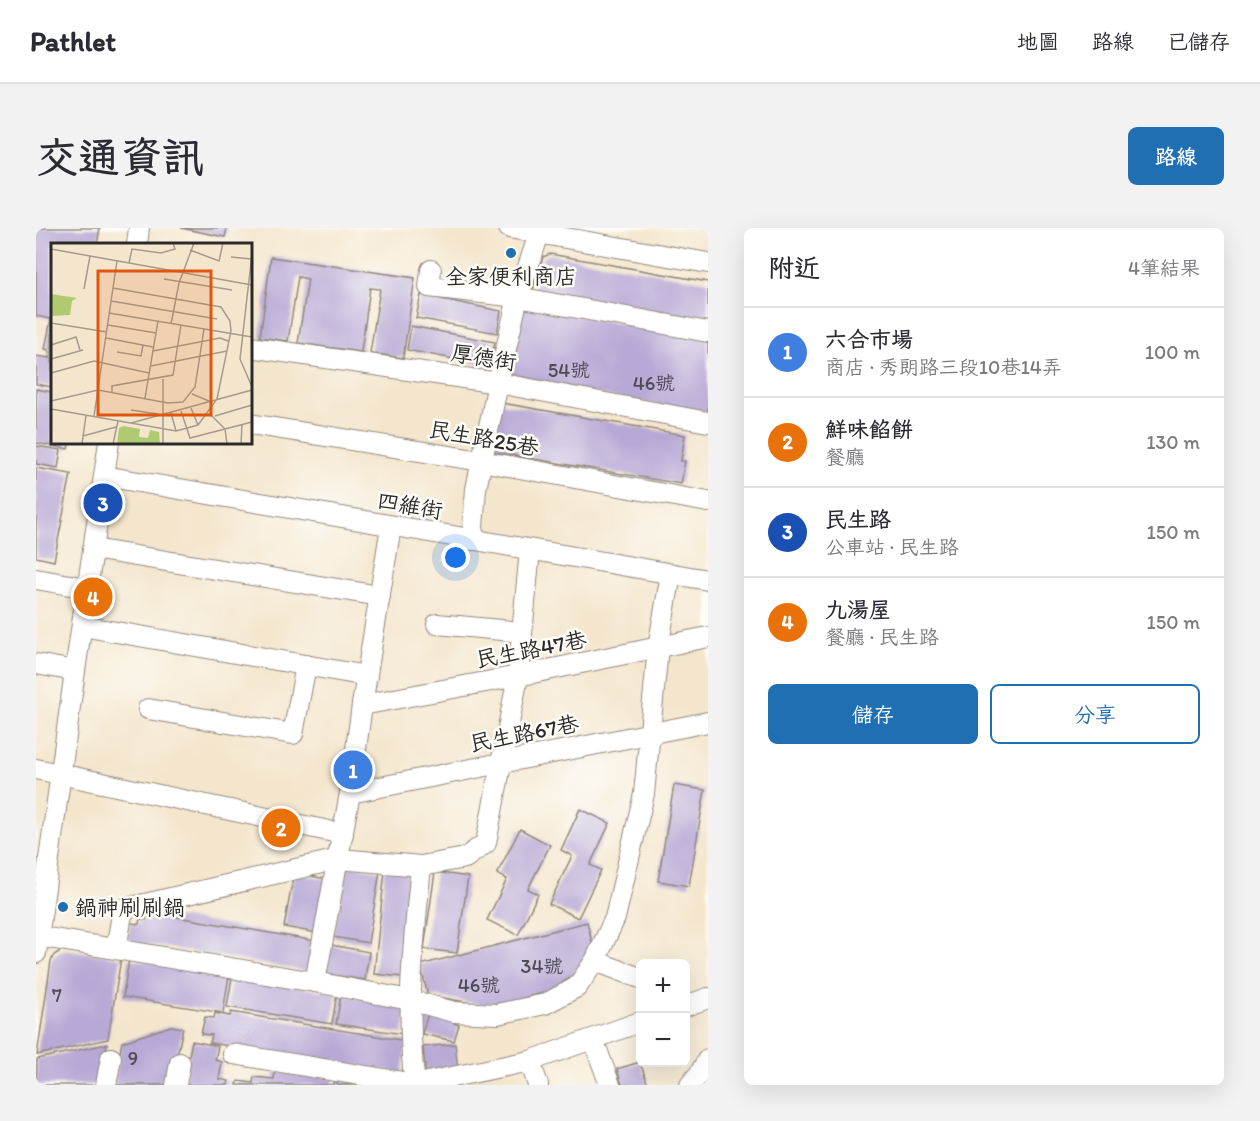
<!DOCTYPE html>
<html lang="zh-TW">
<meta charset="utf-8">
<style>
:root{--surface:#fff;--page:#f2f2f3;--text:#2b2b33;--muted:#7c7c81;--line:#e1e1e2;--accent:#1f6fb2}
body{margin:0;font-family:Itim,"LXGW WenKai TC",sans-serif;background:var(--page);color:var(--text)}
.controls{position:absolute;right:18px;bottom:18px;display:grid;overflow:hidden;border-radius:9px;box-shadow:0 6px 24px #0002}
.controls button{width:54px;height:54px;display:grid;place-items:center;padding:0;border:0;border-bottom:2px solid var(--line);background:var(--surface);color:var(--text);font:30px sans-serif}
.you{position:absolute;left:420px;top:330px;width:21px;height:21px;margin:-15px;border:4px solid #fff;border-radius:50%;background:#1a73e8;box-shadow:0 0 0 9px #1a73e833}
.badge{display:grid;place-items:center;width:39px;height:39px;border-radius:50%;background:var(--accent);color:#fff;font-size:20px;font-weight:700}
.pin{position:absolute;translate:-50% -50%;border:3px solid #fff;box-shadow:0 2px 6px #0006}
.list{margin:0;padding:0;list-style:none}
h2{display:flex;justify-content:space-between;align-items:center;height:78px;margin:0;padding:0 24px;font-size:26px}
h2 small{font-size:20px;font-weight:400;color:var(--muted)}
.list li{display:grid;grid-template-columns:39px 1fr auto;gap:18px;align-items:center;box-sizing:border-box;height:90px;padding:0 24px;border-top:2px solid var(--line)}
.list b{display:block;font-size:22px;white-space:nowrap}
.list p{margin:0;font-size:20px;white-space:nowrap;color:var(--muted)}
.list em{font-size:20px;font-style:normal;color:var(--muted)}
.actions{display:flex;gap:12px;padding:18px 24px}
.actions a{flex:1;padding:14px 0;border:2px solid var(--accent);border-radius:9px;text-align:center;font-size:21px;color:var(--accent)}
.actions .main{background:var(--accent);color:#fff}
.map{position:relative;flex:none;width:672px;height:857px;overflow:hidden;border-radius:9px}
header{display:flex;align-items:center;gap:36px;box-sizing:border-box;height:84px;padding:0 30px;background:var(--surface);border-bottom:2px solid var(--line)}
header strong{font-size:28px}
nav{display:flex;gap:33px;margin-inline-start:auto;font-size:21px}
.intro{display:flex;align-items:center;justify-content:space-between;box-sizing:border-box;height:144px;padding:0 36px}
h1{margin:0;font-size:42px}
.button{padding:15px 27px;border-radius:9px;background:var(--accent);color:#fff;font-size:21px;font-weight:700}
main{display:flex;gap:36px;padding:0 36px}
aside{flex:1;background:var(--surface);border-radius:9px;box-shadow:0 6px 24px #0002}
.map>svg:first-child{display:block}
.building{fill:#b7a8d5}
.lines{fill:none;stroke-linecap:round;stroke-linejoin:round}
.minor-casing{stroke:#90887c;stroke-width:22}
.minor{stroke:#fff;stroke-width:20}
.poi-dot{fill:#1f6fb2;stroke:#fdfcf7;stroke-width:2}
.labels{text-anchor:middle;stroke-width:5;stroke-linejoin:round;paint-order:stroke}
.number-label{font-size:20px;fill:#4e4a56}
.poi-label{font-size:22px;fill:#2b2b2b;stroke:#fdfcf7}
.street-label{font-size:22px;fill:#2b2b2b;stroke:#fdfcf7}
.inset-road{fill:none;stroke:#a49b8c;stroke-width:1.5}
.view{fill:#df570e;fill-opacity:0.15;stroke:#df570e;stroke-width:3}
.inset-edge{fill:none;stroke:#2b2b2b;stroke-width:3}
</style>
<header>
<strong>Pathlet</strong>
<nav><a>地圖</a><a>路線</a><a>已儲存</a></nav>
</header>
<div class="intro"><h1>交通資訊</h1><a class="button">路線</a></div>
<main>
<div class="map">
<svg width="672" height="857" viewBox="0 0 672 857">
<rect width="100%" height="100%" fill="#fdfcf7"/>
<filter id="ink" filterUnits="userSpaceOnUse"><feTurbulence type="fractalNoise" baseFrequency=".0167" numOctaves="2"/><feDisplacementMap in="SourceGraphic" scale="12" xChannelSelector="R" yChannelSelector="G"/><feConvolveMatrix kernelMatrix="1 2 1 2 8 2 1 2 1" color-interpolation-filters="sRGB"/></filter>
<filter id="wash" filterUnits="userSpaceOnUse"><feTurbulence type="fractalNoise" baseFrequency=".008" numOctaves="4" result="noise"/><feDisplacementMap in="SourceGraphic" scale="24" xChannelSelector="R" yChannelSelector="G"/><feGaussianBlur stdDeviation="1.35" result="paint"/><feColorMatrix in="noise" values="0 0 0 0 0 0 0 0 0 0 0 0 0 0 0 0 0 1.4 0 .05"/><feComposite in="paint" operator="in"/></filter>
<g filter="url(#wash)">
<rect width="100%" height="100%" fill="#f4e6cd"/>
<g id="blocks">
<!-- building -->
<g class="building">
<path d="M0,0h64l-3,16h-45v143l-16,-3v-28l14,2 -1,-8 -4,-1 6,-30 -15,-3z"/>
<path d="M145,0h46l-2,9z"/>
<path d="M514,26l158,28v46l-176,-35 11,-36z"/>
<path d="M235,29l144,21 -12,80 -33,-5 10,-64 -10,-1 -9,64 -63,-9 10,-64 -10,-2 -10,64 -28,-4z"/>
<path d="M385,67l80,16 -4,22 -81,-15z"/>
<path d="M485,78l187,33v75l-200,-36z"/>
<path d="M375,98l84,16 -5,24 -83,-16z"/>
<path d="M0,161l16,3v50h18l-2,7 -32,-6z"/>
<path d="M460,174l189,33 -4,26h4l-4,23 -193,-33z"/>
<path d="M0,218l25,4 -3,18 -22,-4z"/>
<path d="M0,240l35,6 -17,87 -18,-4z"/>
<path d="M638,557l31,5 -16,96 -31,-5z"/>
<path d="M544,581l30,14 -20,42 11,5 -23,48 -29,-14 23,-48 -11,-6z"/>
<path d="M484,601l30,16 -22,44 10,5 -20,41 -31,-15 20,-41 -10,-5z"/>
<path d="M309,637l35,6 -12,72 -35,-6z"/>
<path d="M349,642l30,3 -12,104 -29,-3z"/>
<path d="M399,644l33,5 -11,76 -33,-4z"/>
<path d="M258,645l33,6 -10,54 -33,-6z"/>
<path d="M112,684l168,29 -5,31 -184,-31 3,-18 9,1 1,-5 6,1z"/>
<path d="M551,694l7,29 -22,25 -22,15 -42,11 -26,3 -54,-10 -8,-30z"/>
<path d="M295,717l38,7 -4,28 -39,-6z"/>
<path d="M28,721l57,9 -13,81 -71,16 14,-94 3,-6z"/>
<path d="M93,731l100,16 -6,38 -100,-16z"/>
<path d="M196,749l105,16 -5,31 -105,-17z"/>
<path d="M305,767l67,11 -5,28 -67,-10z"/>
<path d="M195,784l176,29 -5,32 -192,-30 2,-8 -11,-1 4,-17 9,1 1,-5 15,3z"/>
<path d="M392,785l28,3 -2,7 5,2 -5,16 -32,-7z"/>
<path d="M135,798l12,2 -12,57h-57l8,-43z"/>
<path d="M156,813l26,5 -3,14 7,2 -3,17 10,2 -1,4h-45z"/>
<path d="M71,816l-8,41h-63l1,-26z"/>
<path d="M419,816l3,27 -32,4 -3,-28z"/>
<path d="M604,834l8,23h-26l-5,-16z"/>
<path d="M239,843l59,8 -1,6h-96l1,-4 15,2 1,-6 20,2z"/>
<path d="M301,852l28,5h-28z"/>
</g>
</g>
</g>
<g filter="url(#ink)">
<use href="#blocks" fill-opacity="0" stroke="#90887c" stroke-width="1.5"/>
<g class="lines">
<defs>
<g id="minor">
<path d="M473,0l199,35"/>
<path d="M101,16l2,-16"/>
<path d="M395,42l-2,17 89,10 190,35"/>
<path d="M214,119l248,36 210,39"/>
<path d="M214,196l231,37 227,41"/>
<path d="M68,248l604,104"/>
<path d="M436,312l4,-51 22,-106 20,-86 23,-69"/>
<path d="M57,321l287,47"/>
<path d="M0,351l51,9"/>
<path d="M401,396l85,8"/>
<path d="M46,398l285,50"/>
<path d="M0,436l39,7"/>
<path d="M326,477l156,-29 190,-39"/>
<path d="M112,481l145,25 13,-69"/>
<path d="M0,541l307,65"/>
<path d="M314,565l358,-71"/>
<path d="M0,708l279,46 95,18 44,12 43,2 48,-10 32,-17 18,-26 20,-43 29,-124 14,-146 13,-74"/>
<path d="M80,721l7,-40 216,-50 82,7 44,-8 21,-15 32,-167 12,-126"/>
<path d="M0,725l39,-282 34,-229"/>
<path d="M559,733l45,17"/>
<path d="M279,754l35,-189 12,-88 29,-179"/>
<path d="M650,778l22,-8"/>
<path d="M557,811l17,46"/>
<path d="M197,826l182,30"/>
<path d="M494,833l8,24"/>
<path d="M70,857l5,-27"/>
<path d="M140,857l4,-22"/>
<path d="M377,857l117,-24 110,-39"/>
<path d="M379,857c-10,-73 -1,-146 6,-219"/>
<path d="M654,857l10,-12 8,-14"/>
</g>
</defs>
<!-- minor casing -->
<use href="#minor" class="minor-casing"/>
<!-- minor -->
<use href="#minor" class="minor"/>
</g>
</g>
<!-- markers -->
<g class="poi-dot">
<circle cx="475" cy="25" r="6"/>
<circle cx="27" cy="679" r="6"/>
</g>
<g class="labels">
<!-- number labels -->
<g class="number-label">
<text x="533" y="149">54號</text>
<text x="618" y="162">46號</text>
<text x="506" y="745">34號</text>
<text x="443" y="764">46號</text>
<text x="21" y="774">7</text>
<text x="97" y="837">9</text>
</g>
<!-- poi labels -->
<g class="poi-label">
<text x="475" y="56">全家便利商店</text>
<text x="39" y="687" text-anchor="start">鍋神刷刷鍋</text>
</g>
<!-- street labels -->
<g class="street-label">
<text transform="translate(448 129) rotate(9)" y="8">厚德街</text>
<text transform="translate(448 210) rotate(10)" y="8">民生路25巷</text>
<text transform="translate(374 277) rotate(10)" y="8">四維街</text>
<text transform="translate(495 421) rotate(-11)" y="8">民生路47巷</text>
<text transform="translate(488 505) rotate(-11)" y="8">民生路67巷</text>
</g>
</g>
<!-- overview -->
<g transform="translate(15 15)">
<rect width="201" height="201" fill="#f4e6cd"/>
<path d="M0,51l26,4 -5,3 -2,14 -19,1zM73,183l16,3 -1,8 9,1 2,-8 9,2 1,12h-43l2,-16z" fill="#afcb71"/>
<path class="inset-road" d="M0,6l201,36M139,7l29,11 4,-18M201,11l-12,105 12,28M180,14l20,2M78,20l3,-14 29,4 14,-4 -2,-6M113,36l68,11M33,46l6,-33M60,58l106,18M58,70l143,24M0,80l56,9M120,81l8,-41 15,-40M57,82l48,8M55,95l47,9M0,102l25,-8 4,13M102,108l67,-13 8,3M66,109l24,4 2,-11M0,116l32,-9M100,123l76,-15M0,130l43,-12 55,12M112,136v65M61,149v-6l61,-11 8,-50M141,151l17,7M94,155l13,-77M0,158l47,-11 70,13 15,-1 12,-15 9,-58M140,165l7,17M0,166l125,22 22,-6 19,-26 14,-68 -1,-10 -9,-14 -108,-19M80,167l27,4M130,168l9,27 62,-16M120,170l5,18M158,170l16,16 2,15M43,173l23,-155M164,173l37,-11M80,180l121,-33M32,193l33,-9M31,201l4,-29M62,201l5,-23M190,201l1,-20"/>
<path class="view" d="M47,28h113v144h-113z"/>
<rect width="201" height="201" class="inset-edge"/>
</g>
</svg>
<div class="controls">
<button>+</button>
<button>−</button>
</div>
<div class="you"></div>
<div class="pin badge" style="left:317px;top:542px;background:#3f7fe0">1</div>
<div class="pin badge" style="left:245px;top:600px;background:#e8710a">2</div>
<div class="pin badge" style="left:67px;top:275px;background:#1a4fb4">3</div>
<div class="pin badge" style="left:57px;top:369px;background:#e8710a">4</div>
</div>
<aside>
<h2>附近<small>4筆結果</small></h2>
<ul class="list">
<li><span class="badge" style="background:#3f7fe0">1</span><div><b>六合市場</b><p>商店 · 秀朗路三段10巷14弄</p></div><em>100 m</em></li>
<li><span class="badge" style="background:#e8710a">2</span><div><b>鮮味餡餅</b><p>餐廳</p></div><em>130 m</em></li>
<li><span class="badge" style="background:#1a4fb4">3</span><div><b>民生路</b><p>公車站 · 民生路</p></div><em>150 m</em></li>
<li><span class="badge" style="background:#e8710a">4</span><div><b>九湯屋</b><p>餐廳 · 民生路</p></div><em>150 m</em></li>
</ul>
<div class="actions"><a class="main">儲存</a><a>分享</a></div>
</aside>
</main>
